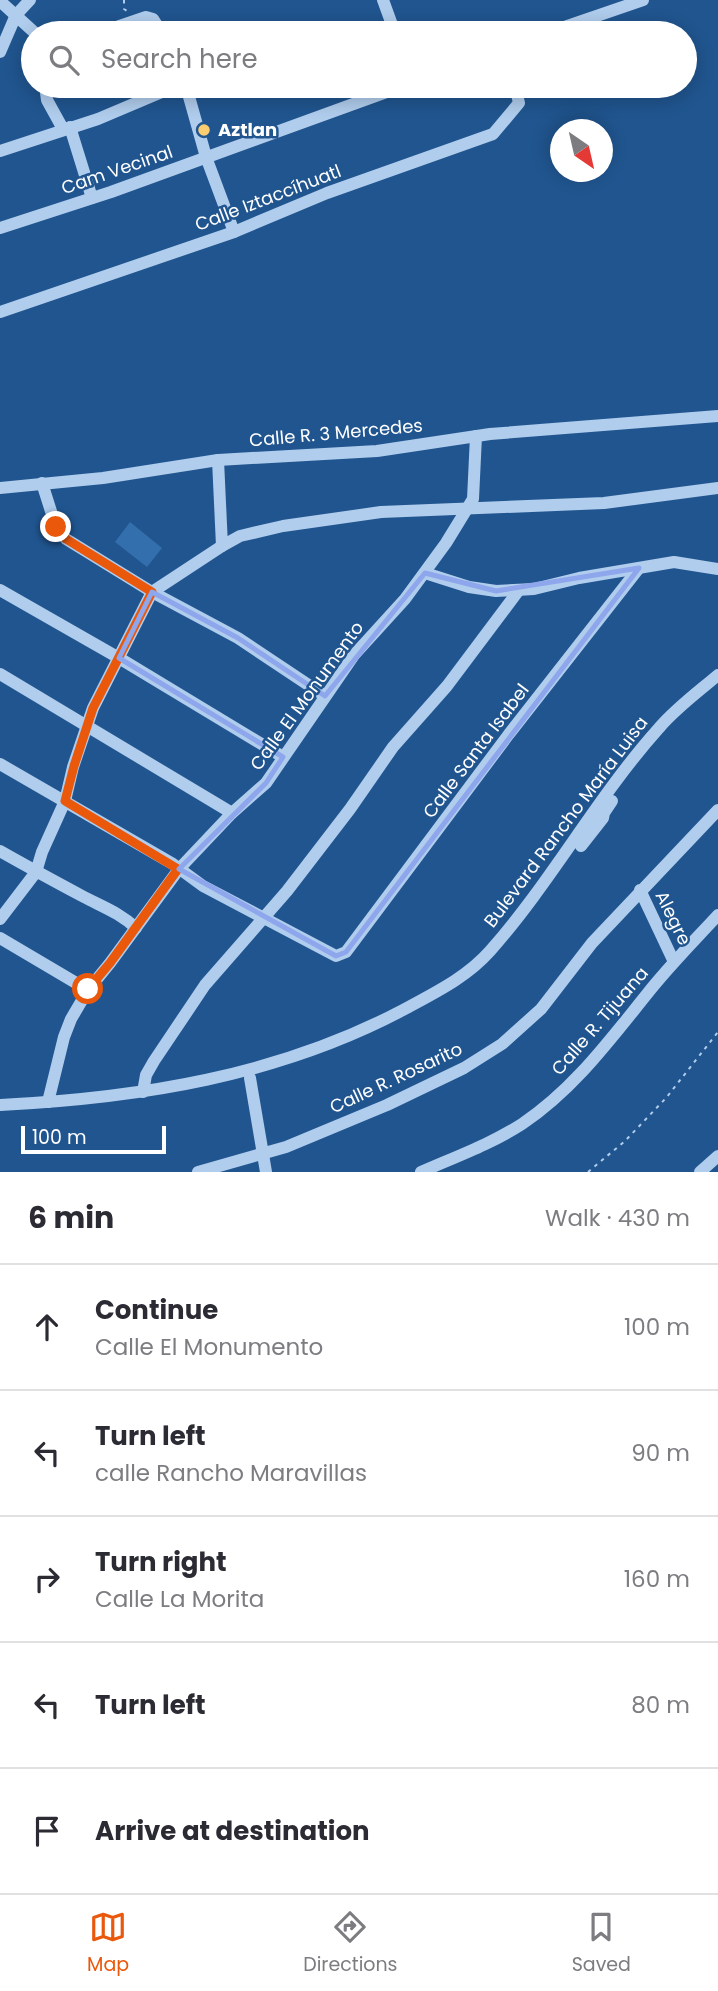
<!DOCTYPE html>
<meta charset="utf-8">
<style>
:root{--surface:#fff;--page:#f2f2f3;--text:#2b2b33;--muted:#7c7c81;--line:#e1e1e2;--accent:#ea580c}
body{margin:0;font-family:Poppins,sans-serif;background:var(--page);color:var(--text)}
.compass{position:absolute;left:550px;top:119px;width:63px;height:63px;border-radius:50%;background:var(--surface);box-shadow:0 4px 18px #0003;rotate:146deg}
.scale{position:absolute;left:21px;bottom:18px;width:145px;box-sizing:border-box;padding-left:7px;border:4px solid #fff;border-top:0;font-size:19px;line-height:24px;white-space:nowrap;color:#fff;-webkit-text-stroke:5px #20558f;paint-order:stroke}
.stop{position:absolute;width:21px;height:21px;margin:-16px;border:5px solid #ea580c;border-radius:50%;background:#fff}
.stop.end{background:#ea580c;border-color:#fff;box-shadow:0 2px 7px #0008}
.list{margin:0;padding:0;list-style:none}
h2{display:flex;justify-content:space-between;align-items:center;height:91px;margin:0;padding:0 28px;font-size:30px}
h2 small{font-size:23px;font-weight:400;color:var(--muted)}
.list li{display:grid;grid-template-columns:46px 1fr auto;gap:21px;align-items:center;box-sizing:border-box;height:126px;padding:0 28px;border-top:2px solid var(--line)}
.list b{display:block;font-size:26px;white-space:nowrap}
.list p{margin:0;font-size:23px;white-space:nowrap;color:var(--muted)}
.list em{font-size:23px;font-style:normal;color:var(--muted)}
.icon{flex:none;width:38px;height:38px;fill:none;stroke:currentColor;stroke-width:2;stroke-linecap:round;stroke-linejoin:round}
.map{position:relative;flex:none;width:718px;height:1172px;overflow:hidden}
.search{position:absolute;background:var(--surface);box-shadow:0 4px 18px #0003;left:21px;right:21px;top:21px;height:77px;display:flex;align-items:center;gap:18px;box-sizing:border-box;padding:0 24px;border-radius:38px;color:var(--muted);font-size:26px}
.sheet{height:721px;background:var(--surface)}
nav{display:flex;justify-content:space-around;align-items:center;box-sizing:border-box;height:98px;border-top:2px solid var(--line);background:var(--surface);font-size:19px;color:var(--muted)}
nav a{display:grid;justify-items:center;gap:4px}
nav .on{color:var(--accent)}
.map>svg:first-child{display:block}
.green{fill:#346fad}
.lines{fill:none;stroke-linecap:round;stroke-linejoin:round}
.path{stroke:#b0cded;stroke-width:2;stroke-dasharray:3.5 5;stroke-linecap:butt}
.minor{stroke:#b0cded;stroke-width:12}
.route{stroke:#ea580c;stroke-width:9}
.marked{fill:none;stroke:#8ea6ec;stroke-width:5;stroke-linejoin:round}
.poi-dot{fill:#facd71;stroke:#20558f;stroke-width:2.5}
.labels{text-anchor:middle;stroke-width:5;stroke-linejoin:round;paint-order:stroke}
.poi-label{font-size:18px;font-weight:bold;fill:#fff;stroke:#20558f;text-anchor:start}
.street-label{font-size:18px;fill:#fff;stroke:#20558f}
</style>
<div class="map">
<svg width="718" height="1172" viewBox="0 0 718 1172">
<rect width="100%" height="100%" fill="#20558f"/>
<!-- green -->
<path class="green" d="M130,522l32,26 -15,19 -32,-25z"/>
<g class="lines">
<!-- path -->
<g class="path">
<path d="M124,0v9l3,2"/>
<path d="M588,1172l37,-31 41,-43 52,-66"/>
</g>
<!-- minor -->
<g class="minor">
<path d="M383,0l12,33"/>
<path d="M0,1l35,32"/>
<path d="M99,33l47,-16 7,2 9,14"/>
<path d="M547,33l96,-33"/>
<path d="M0,52l16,-37 14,-15"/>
<path d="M45,86l2,14 16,29"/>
<path d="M186,86l20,71 28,75"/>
<path d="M70,127l22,71"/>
<path d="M0,151l98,-32 78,-33"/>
<path d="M0,228l111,-36 292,-106"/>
<path d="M0,312l234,-80 93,-39 166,-59 26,-31 -4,-17"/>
<path d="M218,460l4,86"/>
<path d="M42,483l14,44 10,12 86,53 86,46 87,58"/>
<path d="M0,488l103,-10 115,-18 159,-9 113,-17 228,-18"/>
<path d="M425,573l44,14 27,4 38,-2 45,-11 95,-16 44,7"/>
<path d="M0,590l119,68 164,99"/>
<path d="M0,674l232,139"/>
<path d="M0,764l173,100 30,22 133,70 10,-4 163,-218 130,-166"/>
<path d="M581,846l22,-28 1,-5 8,-12"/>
<path d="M0,851c28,16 56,31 84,46 19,10 36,16 52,31"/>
<path d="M640,890l34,72"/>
<path d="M0,919l36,-47 6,-20 23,-51 8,-34 20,-59 59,-116 70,-46 18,-10 43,-10 98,-14 223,-9 114,-15"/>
<path d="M0,938l88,52"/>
<path d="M250,1078l16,94"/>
<path d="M143,1092l3,-17 8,-14 51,-76 82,-94 63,-82 43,-62 54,-61 72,-96"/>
<path d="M48,1102l16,-65 7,-18 17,-29 22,-27 69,-94 53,-56 34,-30 88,-128 51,-56 41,-56 27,-44 3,-63"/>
<path d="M0,1105c140,-7 278,-29 403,-95 31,-17 63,-32 87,-59 62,-70 107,-154 169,-223 17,-20 39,-36 59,-53"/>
<path d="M198,1172l88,-25 101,-42 77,-37 38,-24 39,-35 51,-66 126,-133"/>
<path d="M421,1172c34,-15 70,-28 101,-48 51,-34 87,-83 125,-130 22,-28 47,-53 71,-79"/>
<path d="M700,1172l18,-16"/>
</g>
</g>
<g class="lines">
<!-- route -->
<path class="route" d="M56,527l10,12 86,53 -59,116 -19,58 -9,35 113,68 -68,94 -22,26"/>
</g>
<!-- marked area -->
<path class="marked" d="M639,568l-293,384 -10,4 -157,-87 87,-86 17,-26 -164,-99 33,-66 86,46 87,58 100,-123 71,18z"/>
<!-- markers -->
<circle class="poi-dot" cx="204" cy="130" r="7"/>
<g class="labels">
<!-- poi labels -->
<g class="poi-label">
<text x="218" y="136">Aztlan</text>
</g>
<!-- street labels -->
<g class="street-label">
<text transform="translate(117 170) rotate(-19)" y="6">Cam Vecinal</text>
<text transform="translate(268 198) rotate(-21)" y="6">Calle Iztaccíhuatl</text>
<text transform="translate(336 433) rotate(-5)" y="6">Calle R. 3 Mercedes</text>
<text transform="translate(307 696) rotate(-54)" y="6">Calle El Monumento</text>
<text transform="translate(476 751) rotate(-53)" y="6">Calle Santa Isabel</text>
<text transform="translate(566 822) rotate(-53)" y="6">Bulevard Rancho María Luisa</text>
<text transform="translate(673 918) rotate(64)" y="6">Alegre</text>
<text transform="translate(600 1021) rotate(-49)" y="6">Calle R. Tijuana</text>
<text transform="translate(396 1078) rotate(-25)" y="6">Calle R. Rosarito</text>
</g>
</g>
</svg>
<svg class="compass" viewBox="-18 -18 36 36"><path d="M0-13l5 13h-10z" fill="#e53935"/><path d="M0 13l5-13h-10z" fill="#7c7c81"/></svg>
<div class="scale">100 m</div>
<div class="stop" style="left:88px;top:989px"></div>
<div class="stop end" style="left:56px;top:527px"></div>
<div class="search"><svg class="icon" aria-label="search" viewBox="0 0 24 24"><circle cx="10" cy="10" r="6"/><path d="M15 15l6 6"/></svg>Search here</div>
</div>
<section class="sheet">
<h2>6 min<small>Walk · 430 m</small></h2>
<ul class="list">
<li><svg class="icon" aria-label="ahead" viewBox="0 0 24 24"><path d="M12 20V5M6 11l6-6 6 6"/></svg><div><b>Continue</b><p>Calle El Monumento</p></div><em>100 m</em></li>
<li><svg class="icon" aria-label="left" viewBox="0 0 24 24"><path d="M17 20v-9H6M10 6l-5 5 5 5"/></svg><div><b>Turn left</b><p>calle Rancho Maravillas</p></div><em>90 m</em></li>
<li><svg class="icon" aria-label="right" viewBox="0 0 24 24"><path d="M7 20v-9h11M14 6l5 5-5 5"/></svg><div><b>Turn right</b><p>Calle La Morita</p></div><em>160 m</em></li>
<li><svg class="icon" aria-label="left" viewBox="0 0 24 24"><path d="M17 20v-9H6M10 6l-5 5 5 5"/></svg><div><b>Turn left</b></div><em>80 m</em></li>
<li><svg class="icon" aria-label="arrive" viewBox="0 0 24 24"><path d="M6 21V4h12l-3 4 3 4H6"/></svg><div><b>Arrive at destination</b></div></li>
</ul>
</section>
<nav>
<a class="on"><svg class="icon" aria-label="map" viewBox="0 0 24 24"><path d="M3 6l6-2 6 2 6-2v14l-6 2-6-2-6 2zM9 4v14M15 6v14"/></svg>Map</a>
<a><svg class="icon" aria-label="directions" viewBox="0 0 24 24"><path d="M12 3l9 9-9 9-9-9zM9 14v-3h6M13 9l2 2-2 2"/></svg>Directions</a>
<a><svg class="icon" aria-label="saved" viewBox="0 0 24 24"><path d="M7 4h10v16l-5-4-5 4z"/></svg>Saved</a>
</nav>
